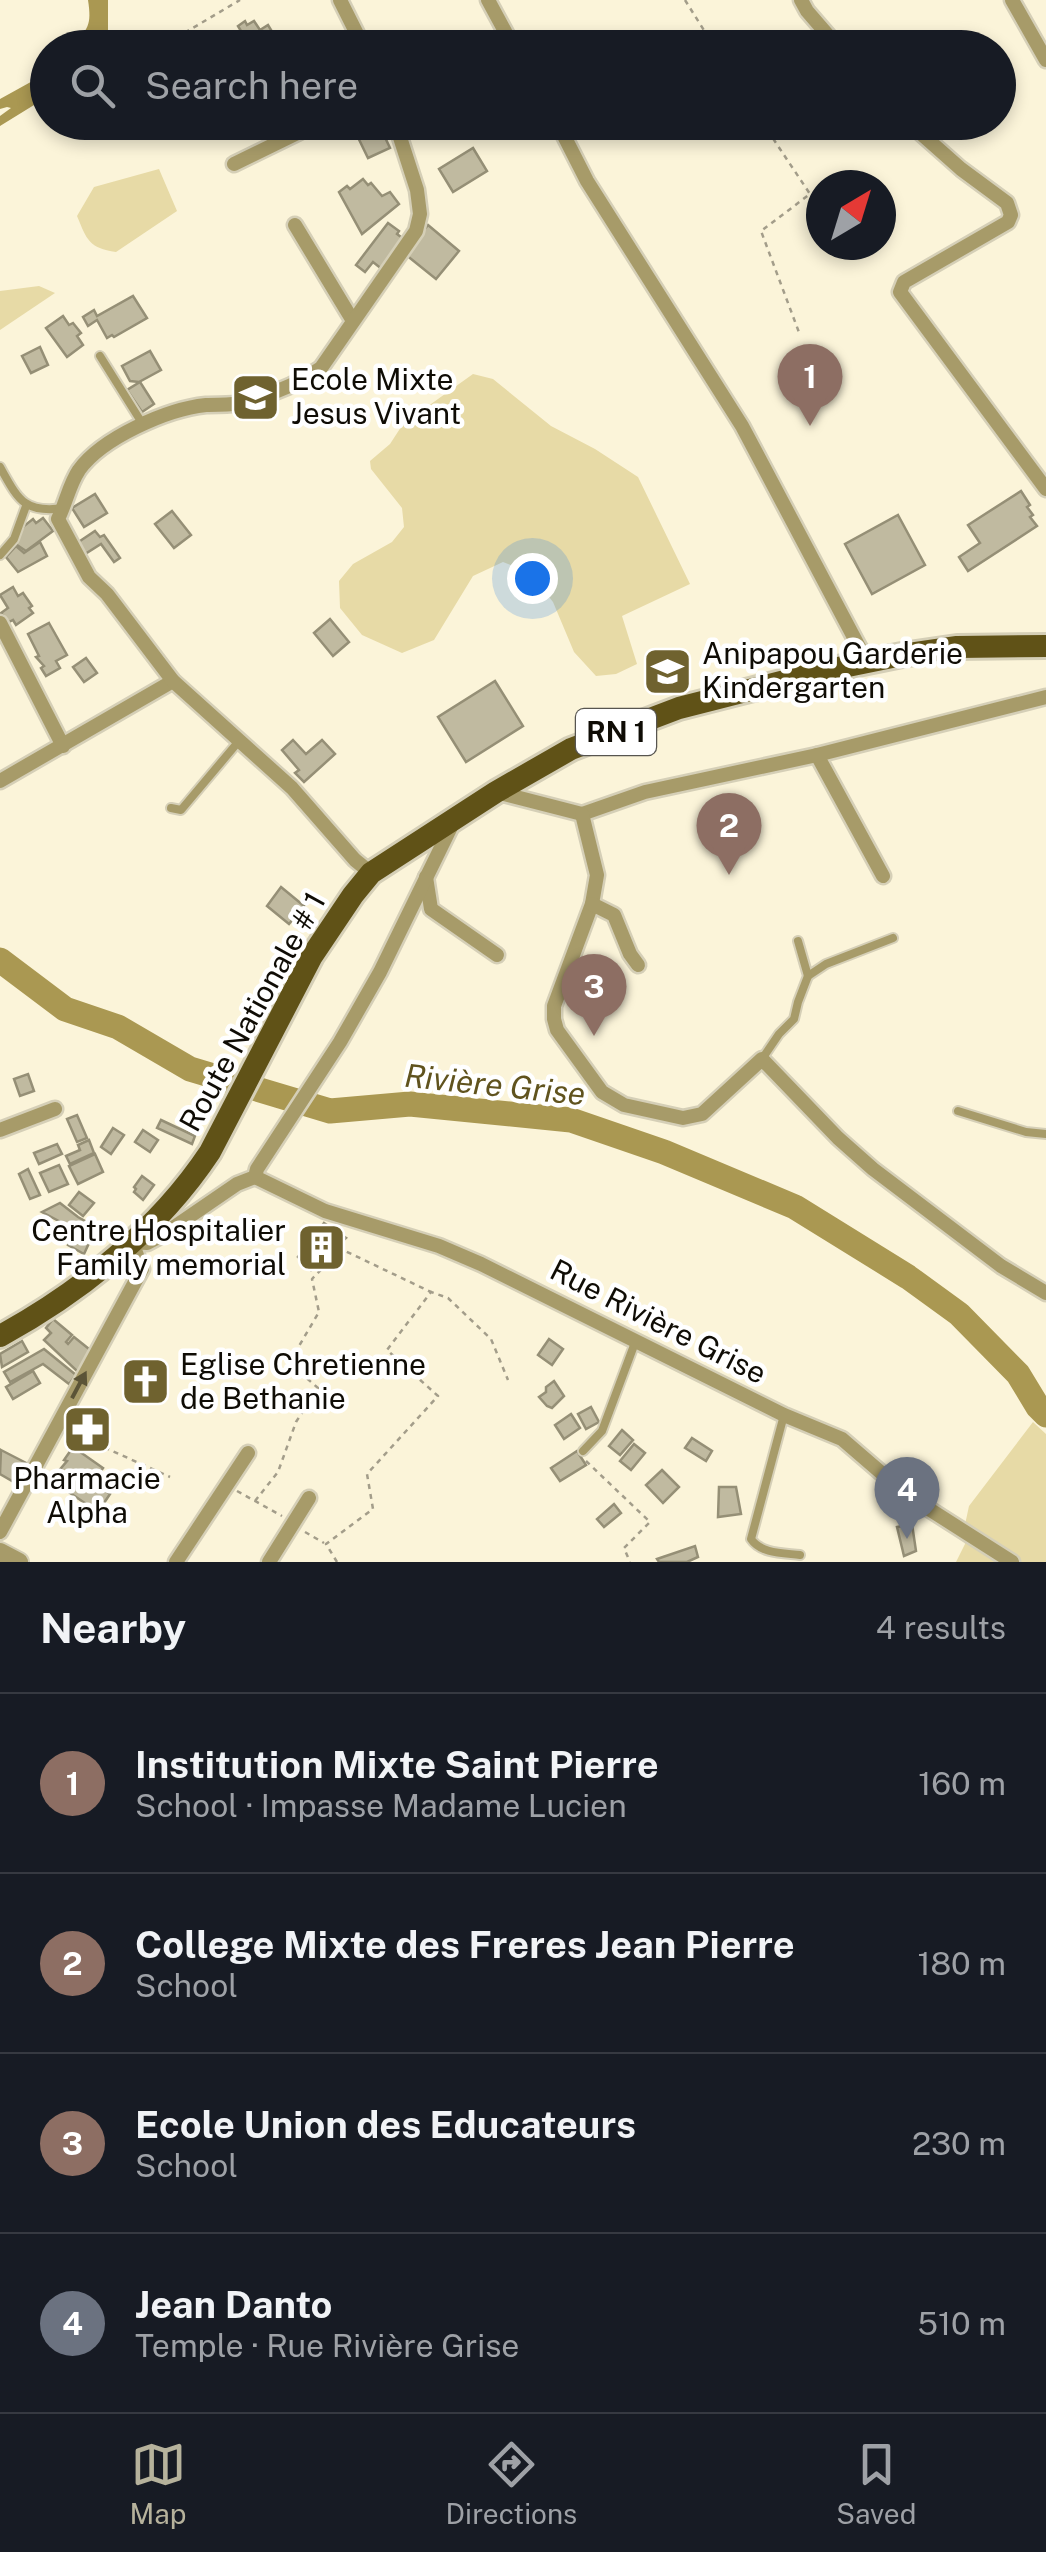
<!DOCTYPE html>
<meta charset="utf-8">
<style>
:root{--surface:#171b24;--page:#242831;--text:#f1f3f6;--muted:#9ea1a6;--line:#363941;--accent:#b6b29c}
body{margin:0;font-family:"Public Sans",sans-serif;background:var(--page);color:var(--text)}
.compass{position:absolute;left:806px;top:170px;width:90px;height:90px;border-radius:50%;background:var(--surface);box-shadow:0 5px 15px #0003;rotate:38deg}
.you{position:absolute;left:532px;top:578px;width:35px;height:35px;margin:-25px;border:8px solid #fff;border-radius:50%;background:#1a73e8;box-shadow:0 0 0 15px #1a73e833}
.badge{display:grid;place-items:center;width:65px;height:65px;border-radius:50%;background:var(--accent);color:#fff;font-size:32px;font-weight:700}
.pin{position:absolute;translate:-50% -82px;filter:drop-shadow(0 2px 5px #0008)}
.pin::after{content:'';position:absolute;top:52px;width:35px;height:30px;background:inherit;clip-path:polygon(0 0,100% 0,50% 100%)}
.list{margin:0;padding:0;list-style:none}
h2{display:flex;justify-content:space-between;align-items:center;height:130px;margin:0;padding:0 40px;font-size:42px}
h2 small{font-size:32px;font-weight:400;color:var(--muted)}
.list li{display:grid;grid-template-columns:65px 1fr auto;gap:30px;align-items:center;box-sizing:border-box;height:180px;padding:0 40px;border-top:2px solid var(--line)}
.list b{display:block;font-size:38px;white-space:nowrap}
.list p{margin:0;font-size:32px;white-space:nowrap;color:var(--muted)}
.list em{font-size:32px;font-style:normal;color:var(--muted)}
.icon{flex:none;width:55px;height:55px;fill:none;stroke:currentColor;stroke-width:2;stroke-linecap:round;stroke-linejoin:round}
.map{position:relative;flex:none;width:1046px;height:1562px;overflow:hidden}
.search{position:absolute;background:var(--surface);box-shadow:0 5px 15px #0003;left:30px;right:30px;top:30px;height:110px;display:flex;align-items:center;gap:25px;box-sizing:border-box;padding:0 35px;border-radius:55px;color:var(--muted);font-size:38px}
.sheet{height:850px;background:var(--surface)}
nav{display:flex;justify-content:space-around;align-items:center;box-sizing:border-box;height:140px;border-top:2px solid var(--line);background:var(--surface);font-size:28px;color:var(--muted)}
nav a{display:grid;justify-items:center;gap:5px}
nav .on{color:var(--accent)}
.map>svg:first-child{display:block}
.green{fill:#e7daa6}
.water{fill:#aa9852}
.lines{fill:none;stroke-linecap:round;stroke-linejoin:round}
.river{stroke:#aa9852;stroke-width:25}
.building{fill:#c0baa0;stroke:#958f76;stroke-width:2.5}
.service-casing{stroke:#d5cfb7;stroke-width:12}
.minor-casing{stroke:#d5cfb7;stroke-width:19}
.tertiary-casing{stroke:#d5cfb7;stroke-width:22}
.primary-casing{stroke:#d5cfb7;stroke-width:28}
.path{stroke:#a39d8a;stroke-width:2.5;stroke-dasharray:5 5;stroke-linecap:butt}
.service{stroke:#a79b69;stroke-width:8}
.minor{stroke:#a79b69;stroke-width:14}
.tertiary{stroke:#a79b69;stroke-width:18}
.primary{stroke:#605217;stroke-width:22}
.oneway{fill:#5b5437}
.labels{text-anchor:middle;stroke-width:9;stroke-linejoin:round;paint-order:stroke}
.shield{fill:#fff;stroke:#575550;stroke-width:2.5}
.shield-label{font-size:28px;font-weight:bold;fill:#0f0c05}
.poi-label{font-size:30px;fill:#0f0c05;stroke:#fff;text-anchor:start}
.street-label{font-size:30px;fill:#0f0c05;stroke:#fff}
.water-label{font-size:32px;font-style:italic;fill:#60531e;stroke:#fff}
</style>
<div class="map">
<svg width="1046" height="1562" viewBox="0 0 1046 1562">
<rect width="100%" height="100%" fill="#fbf4d9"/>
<!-- green -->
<g class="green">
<path d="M159,169l18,42 -61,41c-27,-4 -29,-12 -39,-36l17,-29z"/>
<path d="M39,286l16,7 -55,37v-39z"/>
<path d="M473,374l20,5 58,47 44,23 43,28 52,107 -68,32 15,48 -21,10 -20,2 -22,-24 -21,-50 -24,-30 -26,-10 -30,14 -39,64 -32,13 -40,-18 -22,-27 -1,-27 14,-17 39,-22 12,-15 -2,-19 -31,-39 -1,-8 20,-17 13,-20z"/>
<path d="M1033,1422l13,12v128h-90l9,-18 -2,-10 6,-28z"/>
</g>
<!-- water -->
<g class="water">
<path d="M88,0h20v47h-13l7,-12 -12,12h-19c17,-18 21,-21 17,-47z"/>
<path d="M47,73v24l-47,29v-10l11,-8 -4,-1 -7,2v-10z"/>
</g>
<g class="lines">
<!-- river -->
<path class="river" d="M0,960l65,49 53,18 72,42 140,42 80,-7 161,16 93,32 131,55 113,70 51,37 59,60 20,33 8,8"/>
</g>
<!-- building -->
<g class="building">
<path d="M245,21l2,4 7,-4 6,9 8,-5 14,23h-31l-13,-22z"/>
<path d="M356,122h16l5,12 5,-3 8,17 -22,10 -16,-33z"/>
<path d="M473,148l14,23 -34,21 -14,-23z"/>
<path d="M363,179l5,6 3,-2 11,13 8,-4 9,12 -37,30 -23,-42 8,-6 3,3z"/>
<path d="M388,223l11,8 -2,3 8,6 -22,30 -10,-8 -8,10 -9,-7z"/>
<path d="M428,225l31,26 -23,28 -31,-25z"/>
<path d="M133,296l14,22 -33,19 -2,-2 -5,3 -10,-18 -9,6 -5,-9 11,-7 3,6z"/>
<path d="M63,316l6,9 4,-2 8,10 -4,3 6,9 -16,12 -21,-29z"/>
<path d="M40,347l8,18 -17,8 -9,-17z"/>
<path d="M150,351l11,19 -22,12 -9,-1 -8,-15z"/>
<path d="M140,382l14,22 -12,8 -15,-22z"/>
<path d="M1021,491l9,14 -3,2 6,8 -3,2 7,9 -69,45 -9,-14 21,-14 -12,-18z"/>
<path d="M95,494l12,19 -23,14 -12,-19z"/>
<path d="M172,511l19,24 -17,13 -19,-24z"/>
<path d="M898,515l27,50 -53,29 -27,-50z"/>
<path d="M43,518l10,13 -27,20 -12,-8 10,-17 9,-7 3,4z"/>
<path d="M95,531l5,6 4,-2 16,23 -6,4 -13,-18 -16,10 -8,-11z"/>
<path d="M40,542l7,14 -29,16 -12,-15 10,-11 8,7z"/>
<path d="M13,587l5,9 5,-3 9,13 -3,2 4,5 -17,12 -3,-5 -4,2 -8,-9 7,-5 -8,-13z"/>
<path d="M330,619l19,23 -16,14 -19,-23z"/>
<path d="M49,623l18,32 -11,6 4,7 -14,8 -5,-8 3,-2 -8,-9 3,-1 -11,-22z"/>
<path d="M86,658l11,15 -13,9 -11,-15z"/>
<path d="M495,681l28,45 -57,36 -28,-45z"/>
<path d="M293,740l13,14 16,-14 13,14 -31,28 -9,-9 4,-3 -17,-20z"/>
<path d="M281,887l23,19 -15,18 -22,-18z"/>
<path d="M28,1074l6,17 -14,5 -6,-17z"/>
<path d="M77,1115l10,23 -10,4 -10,-23z"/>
<path d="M161,1120l34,16 -3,8 -35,-16z"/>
<path d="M113,1128l11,7 -13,19 -10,-7z"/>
<path d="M143,1130l15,10 -8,12 -15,-10z"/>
<path d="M89,1140l5,13 -24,11 -4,-8 14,-6 -2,-5z"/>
<path d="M57,1144l5,10 -23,10 -5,-11z"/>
<path d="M95,1154l8,18 -25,12 -9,-18z"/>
<path d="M59,1165l9,19 -19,8 -9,-19z"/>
<path d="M28,1169l12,26 -10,4 -11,-25z"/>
<path d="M142,1176l12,9 -11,15 -9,-8 2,-3 -2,-2z"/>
<path d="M79,1192l15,11 -11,13 -14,-11z"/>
<path d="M60,1203l18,14 23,13 -7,13 -4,-2 -6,13 -16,-9 2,-4 -7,-4 5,-11 -26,-14z"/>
<path d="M324,1223l22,15 -35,32 -13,-13z"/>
<path d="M53,1319l19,16 -6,7 2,2 6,-7 20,16 -16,19 -34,-32 7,-7 -5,-5z"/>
<path d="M549,1339l14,10 -11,16 -14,-10z"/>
<path d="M22,1341l6,11 -26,15 -2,-13z"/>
<path d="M44,1349l32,26 -7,9 -26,-20 -33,18 -6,-10z"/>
<path d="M133,1369l30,11 -5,15 -30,-12z"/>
<path d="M33,1371l7,12 -27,16 -7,-12z"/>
<path d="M554,1381l10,15 -12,12 -5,-2 -8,-9 7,-5v-5z"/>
<path d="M591,1407l8,15 -13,7 -8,-15z"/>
<path d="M571,1414l9,14 -16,11 -9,-14z"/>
<path d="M622,1430l11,10 -13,15 -11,-9z"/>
<path d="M692,1438l20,13 -6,10 -21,-13z"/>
<path d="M634,1444l11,9 -14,17 -11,-9z"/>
<path d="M73,1447l30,21 -10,14 17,12 -12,18 -47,-32 16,-19 -3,-1z"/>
<path d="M1,1450l29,15 -11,20 -19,-11z"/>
<path d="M577,1451l9,14 -26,16 -9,-13z"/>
<path d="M662,1470l17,17 -16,16 -17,-18z"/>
<path d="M719,1487h17l5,27 -23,3z"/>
<path d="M614,1504l7,9 -17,14 -7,-8z"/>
<path d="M912,1524l4,27 -12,5 -7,-29z"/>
<path d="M695,1546l3,11 -11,5h-28l-2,-3z"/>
</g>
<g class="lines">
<defs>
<g id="service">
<path d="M100,356l42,67"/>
<path d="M0,467c18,32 24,47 64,41"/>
<path d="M0,555l14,-16 12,-33"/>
<path d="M171,808l10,2 58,-69"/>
<path d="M808,976l18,-12 67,-26"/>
<path d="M762,1059l17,-25 15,-15 4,-17 10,-26 -10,-35"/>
<path d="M958,1111l68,21 20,2"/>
<path d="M784,1415l-33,124c10,15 33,14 49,16"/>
<path d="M583,1451l19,-20 34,-91"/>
</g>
<g id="minor">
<path d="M340,0l24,48"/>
<path d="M488,0l26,48"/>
<path d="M801,0l6,11 32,37"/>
<path d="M1012,0l34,60"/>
<path d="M557,122l30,59 155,245 125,236"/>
<path d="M908,122l53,47 46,34 4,12 -3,7 -104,60 -4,10 146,197"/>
<path d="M234,164l86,-42"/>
<path d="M295,225l58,96"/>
<path d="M0,623l63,123"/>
<path d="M817,755l66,121"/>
<path d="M0,781l173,-100"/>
<path d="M496,792l86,22 63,-22 172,-37 229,-58"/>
<path d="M582,814l15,61 -5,29 -38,102v13l3,11 45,62 22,13 59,13 19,-4 60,-55 76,79 35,31 128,97 45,27"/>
<path d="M371,873l-16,-13 -63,-72 -119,-107 -66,-87 -18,-17 -31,-58c8,-16 11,-34 21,-49 23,-32 88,-61 127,-65 13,-1 25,1 38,-3 27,-7 54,-18 77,-34l95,-137 4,-17 -3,-24 -22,-68"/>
<path d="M426,877l5,32 66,46"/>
<path d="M592,904l22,11 16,39 8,11"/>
<path d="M0,1130l55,-21"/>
<path d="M255,1177l70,34 114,35 42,18 303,151 58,24 65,56 105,67"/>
<path d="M0,1532l142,-263 -10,-27 15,1 17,-9 73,-50 18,-7 2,-8 83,-127 40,-70 72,-147"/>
<path d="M176,1562l72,-109"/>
<path d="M269,1562l40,-64"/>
</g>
<path id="tertiary" d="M0,1552l19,10"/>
<path id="primary" d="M0,1336c81,-44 159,-107 210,-184l102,-196 41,-61 18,-22 125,-81 75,-43 108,-41 51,-13 98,-25 74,-15 55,-8 89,-1"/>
</defs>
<!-- service casing -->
<use href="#service" class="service-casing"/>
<!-- minor casing -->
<use href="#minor" class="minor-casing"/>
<!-- tertiary casing -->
<use href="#tertiary" class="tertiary-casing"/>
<!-- primary casing -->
<use href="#primary" class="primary-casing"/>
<!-- path -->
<g class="path">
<path d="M685,0l30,48"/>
<path d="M159,48l81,-48"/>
<path d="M762,122l48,72 -49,37 39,104"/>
<path d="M68,1431l102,46"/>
<path d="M586,1461l64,61 -26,26 6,14"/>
<path d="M237,1491l45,25"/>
<path d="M255,1501l23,-29 18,-50 22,-34 -29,-25 30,-51 -7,-33 29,-30 90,43"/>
<path d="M305,1532l19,11"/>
<path d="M337,1562l-11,-18 47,-35 -6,-35 71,-78 -51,-46 44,-58 17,6 43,41 17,41"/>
</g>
<!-- service -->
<use href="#service" class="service"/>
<!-- minor -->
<use href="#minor" class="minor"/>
<!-- tertiary -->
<use href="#tertiary" class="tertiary"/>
<!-- primary -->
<use href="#primary" class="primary"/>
</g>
<!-- one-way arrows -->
<defs><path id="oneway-solid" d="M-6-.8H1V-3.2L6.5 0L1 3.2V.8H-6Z" transform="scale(2.5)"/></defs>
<use class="oneway" href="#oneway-solid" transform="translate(79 1385) rotate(-62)"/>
<!-- icons -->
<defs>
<symbol id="school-square" viewBox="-11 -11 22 22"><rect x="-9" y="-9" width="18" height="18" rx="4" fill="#6f622f" stroke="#fff"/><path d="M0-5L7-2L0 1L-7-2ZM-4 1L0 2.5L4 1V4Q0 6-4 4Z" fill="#fff"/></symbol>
<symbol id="building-square" viewBox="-11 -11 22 22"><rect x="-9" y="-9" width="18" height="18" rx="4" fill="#6f622f" stroke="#fff"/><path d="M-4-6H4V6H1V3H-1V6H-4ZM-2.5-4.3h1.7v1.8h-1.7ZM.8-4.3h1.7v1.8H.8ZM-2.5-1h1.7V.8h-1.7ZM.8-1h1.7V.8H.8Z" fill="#fff"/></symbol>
<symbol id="church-square" viewBox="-11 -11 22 22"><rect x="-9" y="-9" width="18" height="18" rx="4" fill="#6f622f" stroke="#fff"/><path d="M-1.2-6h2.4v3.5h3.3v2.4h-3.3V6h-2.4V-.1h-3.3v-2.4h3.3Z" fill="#fff"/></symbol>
<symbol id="pharmacy-square" viewBox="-11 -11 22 22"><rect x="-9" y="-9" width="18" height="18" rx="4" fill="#6f622f" stroke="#fff"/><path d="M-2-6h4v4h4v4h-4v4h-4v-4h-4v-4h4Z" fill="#fff"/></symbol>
</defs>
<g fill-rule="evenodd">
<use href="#school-square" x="228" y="370" width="55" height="55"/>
<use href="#school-square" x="640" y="644" width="55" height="55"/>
<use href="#building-square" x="294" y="1220" width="55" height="55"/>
<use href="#church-square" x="118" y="1354" width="55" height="55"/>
<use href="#pharmacy-square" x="60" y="1402" width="55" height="55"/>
</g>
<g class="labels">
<!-- shield labels -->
<rect class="shield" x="576" y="709" width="80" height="46" rx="8"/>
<g class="shield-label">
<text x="616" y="742">RN 1</text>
</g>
<!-- poi labels -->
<g class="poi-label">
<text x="291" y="390">Ecole Mixte<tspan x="291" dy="34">Jesus Vivant</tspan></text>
<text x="702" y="664">Anipapou Garderie<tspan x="702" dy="34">Kindergarten</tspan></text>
<text x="286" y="1241" text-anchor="end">Centre Hospitalier<tspan x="286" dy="34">Family memorial</tspan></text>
<text x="180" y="1375">Eglise Chretienne<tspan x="180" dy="34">de Bethanie</tspan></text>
<text x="87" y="1489" text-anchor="middle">Pharmacie<tspan x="87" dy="34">Alpha</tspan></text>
</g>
<!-- street labels -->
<g class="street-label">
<text transform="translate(253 1012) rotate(-61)" y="10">Route Nationale # 1</text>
<text transform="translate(658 1322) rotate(27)" y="10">Rue Rivière Grise</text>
</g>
<!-- water labels -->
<g class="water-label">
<text transform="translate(495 1085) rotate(6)" y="11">Rivière Grise</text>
</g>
</g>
</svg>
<svg class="compass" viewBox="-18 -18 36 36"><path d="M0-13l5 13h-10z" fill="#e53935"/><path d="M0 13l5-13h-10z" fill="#9ea1a6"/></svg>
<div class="you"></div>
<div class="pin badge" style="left:810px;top:426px;background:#8d6e63">1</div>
<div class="pin badge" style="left:729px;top:875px;background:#8d6e63">2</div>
<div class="pin badge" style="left:594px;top:1036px;background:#8d6e63">3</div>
<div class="pin badge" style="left:907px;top:1539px;background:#6b7280">4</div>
<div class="search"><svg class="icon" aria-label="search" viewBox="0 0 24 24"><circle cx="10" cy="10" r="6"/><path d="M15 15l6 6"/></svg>Search here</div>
</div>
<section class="sheet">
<h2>Nearby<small>4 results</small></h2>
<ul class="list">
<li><span class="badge" style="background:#8d6e63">1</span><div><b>Institution Mixte Saint Pierre</b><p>School · Impasse Madame Lucien</p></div><em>160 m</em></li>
<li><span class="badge" style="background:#8d6e63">2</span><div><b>College Mixte des Freres Jean Pierre</b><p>School</p></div><em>180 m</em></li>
<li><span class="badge" style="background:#8d6e63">3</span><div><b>Ecole Union des Educateurs</b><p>School</p></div><em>230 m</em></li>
<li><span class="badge" style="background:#6b7280">4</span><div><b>Jean Danto</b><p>Temple · Rue Rivière Grise</p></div><em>510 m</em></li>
</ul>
</section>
<nav>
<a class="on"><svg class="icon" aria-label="map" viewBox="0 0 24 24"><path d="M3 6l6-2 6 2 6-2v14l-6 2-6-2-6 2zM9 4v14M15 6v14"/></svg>Map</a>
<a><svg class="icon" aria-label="directions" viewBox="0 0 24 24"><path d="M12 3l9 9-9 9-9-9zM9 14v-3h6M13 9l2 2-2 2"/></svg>Directions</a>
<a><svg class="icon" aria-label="saved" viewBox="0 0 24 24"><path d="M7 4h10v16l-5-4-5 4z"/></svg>Saved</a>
</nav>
